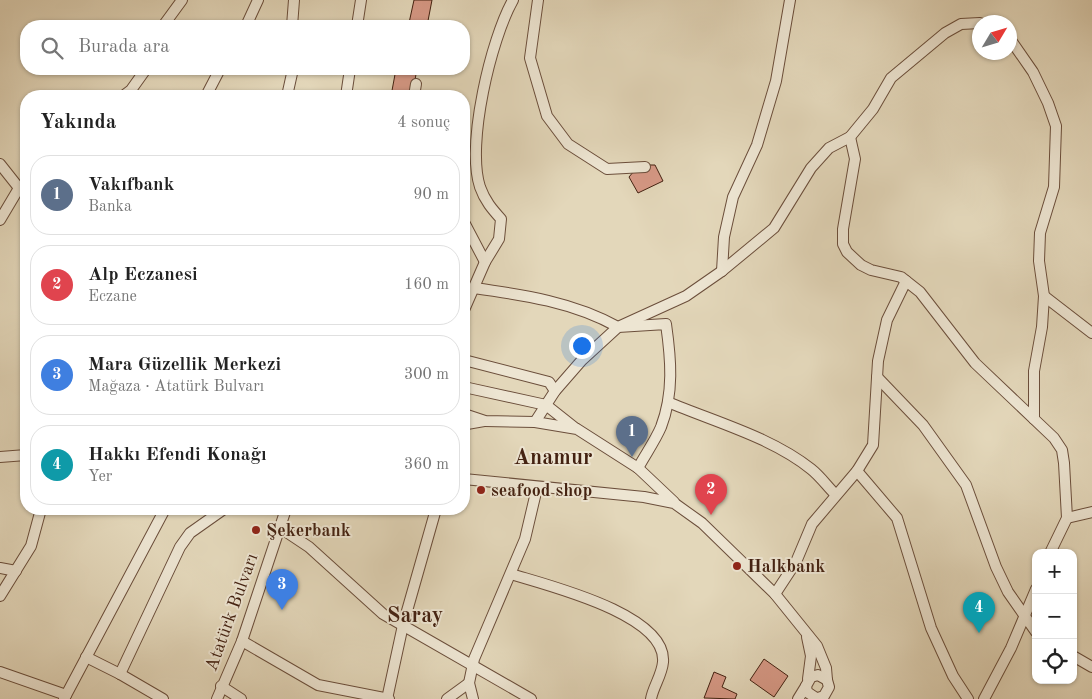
<!DOCTYPE html>
<html lang="tr">
<meta charset="utf-8">
<style>
:root{--surface:#fff;--page:#f6f6f6;--text:#222;--muted:#767676;--line:#e0e0e0;--accent:#7c3aed}
body{margin:0;font-family:"Old Standard TT",serif;background:var(--page);color:var(--text)}
.controls{position:absolute;right:15px;bottom:15px;display:grid;overflow:hidden;border-radius:10px;box-shadow:0 1px 4px #0004}
.controls button{width:45px;height:45px;display:grid;place-items:center;padding:0;border:0;border-bottom:1px solid var(--line);background:var(--surface);color:var(--text);font:25px sans-serif}
.compass{position:absolute;left:972px;top:15px;width:45px;height:45px;border-radius:50%;background:var(--surface);box-shadow:0 1px 4px #0004;rotate:52deg}
.you{position:absolute;left:581px;top:345px;width:18px;height:18px;margin:-12px;border:4px solid #fff;border-radius:50%;background:#1a73e8;box-shadow:0 0 0 8px #1a73e833}
.badge{display:grid;place-items:center;width:32px;height:32px;border-radius:50%;background:var(--accent);color:#fff;font-size:16px;font-weight:700}
.pin{position:absolute;translate:-50% -41px;filter:drop-shadow(0 1px 2px #0008)}
.pin::after{content:'';position:absolute;top:26px;width:18px;height:15px;background:inherit;clip-path:polygon(0 0,100% 0,50% 100%)}
.list{margin:0;padding:0;list-style:none}
h2{display:flex;justify-content:space-between;align-items:center;height:65px;margin:0;padding:0 20px;font-size:21px}
h2 small{font-size:16px;font-weight:400;color:var(--muted)}
.list li{display:grid;grid-template-columns:32px 1fr auto;gap:15px;align-items:center;box-sizing:border-box;height:80px;margin:0 10px 10px;padding:0 10px;border:1px solid var(--line);border-radius:20px}
.list b{display:block;font-size:19px;white-space:nowrap}
.list p{margin:0;font-size:16px;white-space:nowrap;color:var(--muted)}
.list em{font-size:16px;font-style:normal;color:var(--muted)}
.icon{flex:none;width:28px;height:28px;fill:none;stroke:currentColor;stroke-width:2;stroke-linecap:round;stroke-linejoin:round}
.map{position:relative;flex:none;width:1092px;height:699px;overflow:hidden}
.search{position:absolute;background:var(--surface);box-shadow:0 1px 4px #0004;left:20px;top:20px;width:450px;height:55px;display:flex;align-items:center;gap:12px;box-sizing:border-box;padding:0 18px;border-radius:20px;color:var(--muted);font-size:19px}
.panel{position:absolute;background:var(--surface);box-shadow:0 1px 4px #0004;left:20px;top:90px;width:450px;height:425px;border-radius:20px}
.map>svg:first-child{display:block}
.building{fill:#d79986;stroke:#432111}
.lines{fill:none;stroke-linecap:round;stroke-linejoin:round}
.minor-casing{stroke:#6b4e3b;stroke-width:12}
.minor{stroke:#ede5d2;stroke-width:10}
.poi-dot{fill:#8f2418;stroke:#ede5d2;stroke-width:2}
.labels{text-anchor:middle;stroke-width:4;stroke-linejoin:round;paint-order:stroke}
.poi-label{font-size:18px;font-weight:bold;fill:#432111;stroke:#ede5d2;text-anchor:start}
.street-label{font-size:18px;fill:#432111;stroke:#ede5d2}
.district-label{font-size:22px;font-weight:bold;fill:#432111;stroke:#ede5d2}
</style>
<div class="map">
<svg width="1092" height="699" viewBox="0 0 1092 699">
<rect width="100%" height="100%" fill="#e3d7ba"/>
<filter id="stains"><feTurbulence type="fractalNoise" baseFrequency=".004" numOctaves="4"/><feColorMatrix values="0 0 0 0 .2 0 0 0 0 .09 0 0 0 0 .02 0 0 0 .5 -.17"/></filter>
<radialGradient id="worn" r=".72"><stop offset=".6" stop-color="#630" stop-opacity="0"/><stop offset="1" stop-color="#630" stop-opacity=".3"/></radialGradient>
<!-- building -->
<g class="building">
<path d="M414,0h18l-5,26h-23v-4l5,1z"/>
<path d="M396,69h21l-5,27h-21z"/>
<path d="M648,165h7l8,16 -25,12 -9,-16 5,-6z"/>
<path d="M764,659l24,17 -14,21 -24,-17z"/>
<path d="M714,672l12,5 -4,10 15,7 -2,5 -31,-1z"/>
</g>
<g class="lines">
<defs>
<g id="minor">
<path d="M538,0l-8,58 17,58 21,28 39,25 38,-2"/>
<path d="M163,26l19,-26"/>
<path d="M246,26l12,-26"/>
<path d="M292,26l2,-26"/>
<path d="M357,26l4,-26"/>
<path d="M1010,39l23,33 15,31 8,23 -2,61 -14,46 -1,28 5,35 -2,31 -8,44v48"/>
<path d="M123,96l8,-6 15,-21"/>
<path d="M206,96l14,-27"/>
<path d="M287,96l6,-27"/>
<path d="M346,96l4,-27"/>
<path d="M414,96l2,-12"/>
<path d="M850,137l5,22 -12,70v15l4,8 14,13 10,5 30,7 19,15 55,71 79,75 8,12 2,13 3,55 -17,35"/>
<path d="M0,164l19,24"/>
<path d="M0,220l19,-32 7,-5"/>
<path d="M464,222l21,40"/>
<path d="M722,271l2,-34 9,-40 24,-52 19,-64 14,-81"/>
<path d="M474,288c50,7 99,14 144,39l68,-31 36,-25 52,-43 37,-60 18,-20 21,-11 23,-28 18,-31 54,-45 16,-9 19,-1"/>
<path d="M1044,296l48,37"/>
<path d="M464,310l21,-48 14,-23 2,-20c-9,-10 -16,-18 -21,-32 -14,-43 11,-148 33,-187"/>
<path d="M464,360l85,22 6,9"/>
<path d="M877,377l46,48 43,60 30,82 12,25 28,40"/>
<path d="M464,387l82,18 29,23"/>
<path d="M668,402c47,20 103,35 143,67 9,7 16,17 24,25"/>
<path d="M464,414l21,7 50,1 42,7 61,39 36,34"/>
<path d="M535,422l20,-31 27,-31 36,-33 48,-3c5,35 8,69 -5,103 -6,14 -16,28 -23,41"/>
<path d="M464,428l3,-4 17,-3"/>
<path d="M0,457l26,-2"/>
<path d="M857,471l40,47 34,110 22,48 15,23"/>
<path d="M464,479l180,18 30,6 28,20 73,71 42,52 9,22 1,12"/>
<path d="M1067,518l25,-6"/>
<path d="M279,527l30,20 74,67 148,85"/>
<path d="M0,568l16,3"/>
<path d="M511,574c35,11 156,40 152,88 -1,13 -10,25 -12,37"/>
<path d="M775,594l21,-32 16,-38 45,-53 16,-26 5,-84 9,-41 19,-39"/>
<path d="M0,596l31,-50 10,-37"/>
<path d="M807,637l4,19 -3,23"/>
<path d="M242,641l76,44 71,14"/>
<path d="M1073,656l19,11"/>
<path d="M86,657l34,17 43,25"/>
<path d="M0,672l66,23"/>
<path d="M120,674l60,-127 10,-14 34,-24"/>
<path d="M221,686l20,13"/>
<path d="M64,699l101,-190"/>
<path d="M217,699l25,-58 44,-132"/>
<path d="M387,699l16,-74 33,-116"/>
<path d="M447,699l22,-16"/>
<path d="M473,699l-4,-16 5,-24 51,-120 12,-51"/>
<path d="M798,699l8,-13"/>
<path d="M815,699l9,-3 5,-9 -2,-7 -9,-5 -7,2 -5,9 1,6 9,6"/>
<path d="M984,699l27,-51 25,-59"/>
</g>
</defs>
<!-- minor casing -->
<use href="#minor" class="minor-casing"/>
<!-- minor -->
<use href="#minor" class="minor"/>
</g>
<!-- markers -->
<g class="poi-dot">
<circle cx="481" cy="490" r="5"/>
<circle cx="256" cy="530" r="5"/>
<circle cx="737" cy="566" r="5"/>
</g>
<g class="labels">
<!-- poi labels -->
<g class="poi-label">
<text x="491" y="496">seafood shop</text>
<text x="266" y="536">Şekerbank</text>
<text x="747" y="572">Halkbank</text>
</g>
<!-- street labels -->
<g class="street-label">
<text transform="translate(231 612) rotate(-70)" y="6">Atatürk Bulvarı</text>
</g>
<!-- district labels -->
<g class="district-label">
<text x="553" y="464">Anamur</text>
<text x="415" y="622">Saray</text>
</g>
</g>
<rect width="100%" height="100%" filter="url(#stains)"/>
<rect width="100%" height="100%" fill="url(#worn)"/>
</svg>
<div class="controls">
<button>+</button>
<button>−</button>
<button><svg class="icon" aria-label="locate" viewBox="0 0 24 24"><circle cx="12" cy="12" r="6"/><path d="M12 2v4M12 18v4M2 12h4M18 12h4"/></svg></button>
</div>
<svg class="compass" viewBox="-18 -18 36 36"><path d="M0-13l5 13h-10z" fill="#e53935"/><path d="M0 13l5-13h-10z" fill="#767676"/></svg>
<div class="you"></div>
<div class="pin badge" style="left:632px;top:457px;background:#5c6f8a">1</div>
<div class="pin badge" style="left:711px;top:515px;background:#e0444e">2</div>
<div class="pin badge" style="left:282px;top:610px;background:#3f7fe0">3</div>
<div class="pin badge" style="left:979px;top:633px;background:#0f9aa8">4</div>
<div class="search"><svg class="icon" aria-label="search" viewBox="0 0 24 24"><circle cx="10" cy="10" r="6"/><path d="M15 15l6 6"/></svg>Burada ara</div>
<section class="panel">
<h2>Yakında<small>4 sonuç</small></h2>
<ul class="list">
<li><span class="badge" style="background:#5c6f8a">1</span><div><b>Vakıfbank</b><p>Banka</p></div><em>90 m</em></li>
<li><span class="badge" style="background:#e0444e">2</span><div><b>Alp Eczanesi</b><p>Eczane</p></div><em>160 m</em></li>
<li><span class="badge" style="background:#3f7fe0">3</span><div><b>Mara Güzellik Merkezi</b><p>Mağaza · Atatürk Bulvarı</p></div><em>300 m</em></li>
<li><span class="badge" style="background:#0f9aa8">4</span><div><b>Hakkı Efendi Konağı</b><p>Yer</p></div><em>360 m</em></li>
</ul>
</section>
</div>
